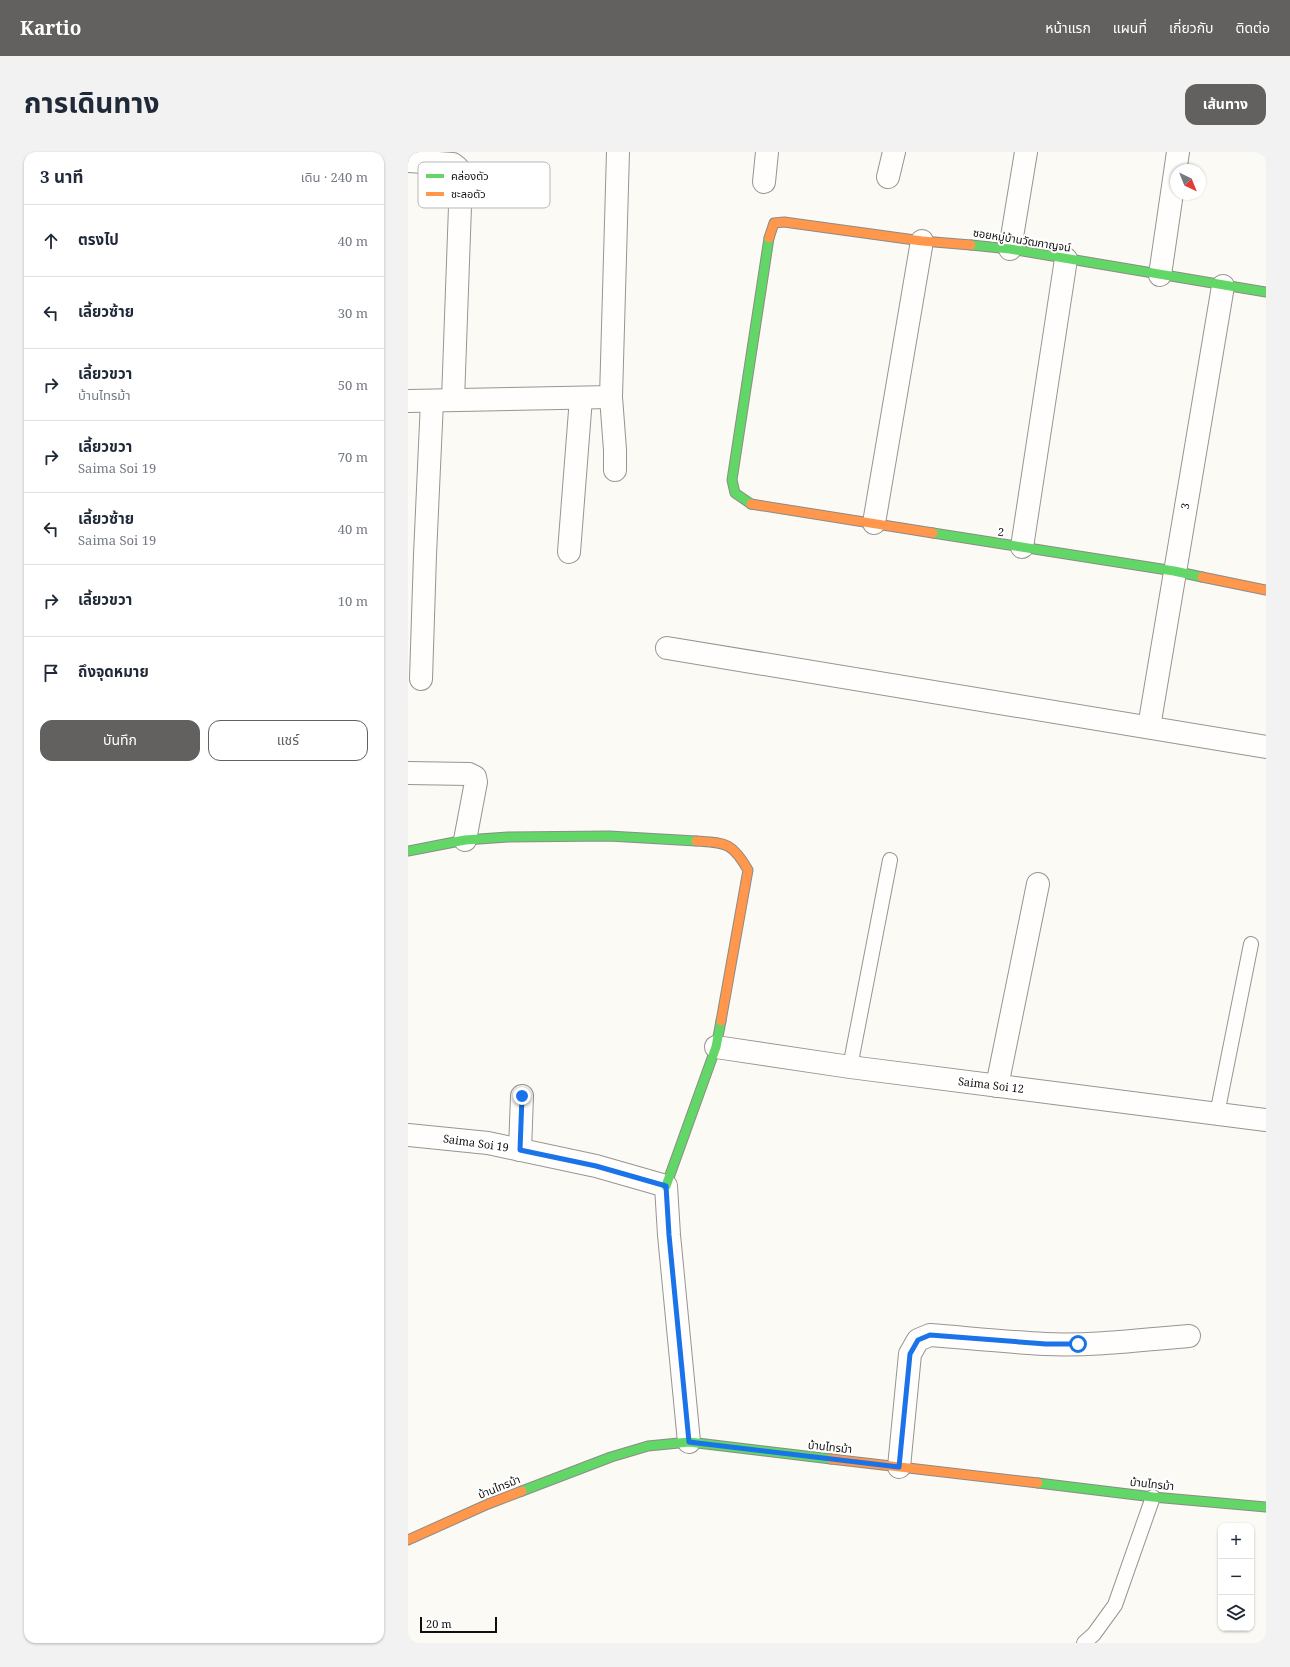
<!DOCTYPE html>
<html lang="th">
<meta charset="utf-8">
<style>
:root{--surface:#fff;--page:#f2f2f3;--text:#1f2937;--muted:#747a83;--line:#e0e1e3;--accent:#62615f}
body{margin:0;font-family:"Noto Serif","Noto Sans Thai",serif;background:var(--page);color:var(--text)}
.controls{position:absolute;right:12px;bottom:12px;display:grid;overflow:hidden;border-radius:8px;box-shadow:0 1px 3px #0004}
.controls button{width:36px;height:36px;display:grid;place-items:center;padding:0;border:0;border-bottom:1px solid var(--line);background:var(--surface);color:var(--text);font:20px sans-serif}
.compass{position:absolute;left:762px;top:12px;width:36px;height:36px;border-radius:50%;background:var(--surface);box-shadow:0 1px 3px #0004;rotate:137deg}
.scale{position:absolute;left:12px;bottom:10px;width:77px;box-sizing:border-box;padding-left:4px;border:2px solid #0f0f0f;border-top:0;font-size:11px;line-height:14px;white-space:nowrap;color:#0f0f0f;-webkit-text-stroke:3px #fff;paint-order:stroke}
.stop{position:absolute;width:12px;height:12px;margin:-9px;border:3px solid #1a73e8;border-radius:50%;background:#fff}
.stop.end{background:#1a73e8;border-color:#fff;box-shadow:0 1px 4px #0008}
.list{margin:0;padding:0;list-style:none}
h2{display:flex;justify-content:space-between;align-items:center;height:52px;margin:0;padding:0 16px;font-size:17px}
h2 small{font-size:13px;font-weight:400;color:var(--muted)}
.list li{display:grid;grid-template-columns:26px 1fr auto;gap:12px;align-items:center;box-sizing:border-box;height:72px;padding:0 16px;border-top:1px solid var(--line)}
.list b{display:block;font-size:15px;white-space:nowrap}
.list p{margin:0;font-size:13px;white-space:nowrap;color:var(--muted)}
.list em{font-size:13px;font-style:normal;color:var(--muted)}
.actions{display:flex;gap:8px;padding:12px 16px}
.actions a{flex:1;padding:9px 0;border:1px solid var(--accent);border-radius:12px;text-align:center;font-size:14px;color:var(--accent)}
.actions .main{background:var(--accent);color:#fff}
.icon{flex:none;width:22px;height:22px;fill:none;stroke:currentColor;stroke-width:2;stroke-linecap:round;stroke-linejoin:round}
.map{position:relative;flex:none;width:858px;height:1491px;overflow:hidden;border-radius:12px}
header{display:flex;align-items:center;gap:24px;box-sizing:border-box;height:56px;padding:0 20px;background:var(--accent);color:#fff}
header strong{font-size:19px}
nav{display:flex;gap:22px;margin-inline-start:auto;font-size:14px}
.intro{display:flex;align-items:center;justify-content:space-between;box-sizing:border-box;height:96px;padding:0 24px}
h1{margin:0;font-size:28px}
.button{padding:10px 18px;border-radius:12px;background:var(--accent);color:#fff;font-size:14px;font-weight:700}
main{display:flex;gap:24px;padding:0 24px}
aside{flex:1;background:var(--surface);border-radius:12px;box-shadow:0 1px 3px #0004}
.map>svg:first-child{display:block}
.lines{fill:none;stroke-linecap:round;stroke-linejoin:round}
.lane-casing{stroke:#969592;stroke-width:16}
.street-casing{stroke:#969592;stroke-width:24}
.fast-casing{stroke:#8c8b89;stroke-width:11}
.slow-casing{stroke:#8c8b89;stroke-width:11}
.lane{stroke:#fffefd;stroke-width:14}
.street{stroke:#fffefd;stroke-width:22}
.fast{stroke:#63d668;stroke-width:9}
.slow{stroke:#ff974d;stroke-width:9}
.route{stroke:#1a73e8;stroke-width:5}
.labels{text-anchor:middle;stroke-width:4;stroke-linejoin:round;paint-order:stroke}
.street-label{font-size:11px;fill:#0f0f0f;stroke:#fff}
.key{fill:#fff;stroke:#b7b7b7;stroke-width:1}
.key-label{font-size:11px;fill:#0f0f0f}
</style>
<header>
<strong>Kartio</strong>
<nav><a>หน้าแรก</a><a>แผนที่</a><a>เกี่ยวกับ</a><a>ติดต่อ</a></nav>
</header>
<div class="intro"><h1>การเดินทาง</h1><a class="button">เส้นทาง</a></div>
<main>
<aside>
<h2>3 นาที<small>เดิน · 240 m</small></h2>
<ul class="list">
<li><svg class="icon" aria-label="ahead" viewBox="0 0 24 24"><path d="M12 20V5M6 11l6-6 6 6"/></svg><div><b>ตรงไป</b></div><em>40 m</em></li>
<li><svg class="icon" aria-label="left" viewBox="0 0 24 24"><path d="M17 20v-9H6M10 6l-5 5 5 5"/></svg><div><b>เลี้ยวซ้าย</b></div><em>30 m</em></li>
<li><svg class="icon" aria-label="right" viewBox="0 0 24 24"><path d="M7 20v-9h11M14 6l5 5-5 5"/></svg><div><b>เลี้ยวขวา</b><p>บ้านไทรม้า</p></div><em>50 m</em></li>
<li><svg class="icon" aria-label="right" viewBox="0 0 24 24"><path d="M7 20v-9h11M14 6l5 5-5 5"/></svg><div><b>เลี้ยวขวา</b><p>Saima Soi 19</p></div><em>70 m</em></li>
<li><svg class="icon" aria-label="left" viewBox="0 0 24 24"><path d="M17 20v-9H6M10 6l-5 5 5 5"/></svg><div><b>เลี้ยวซ้าย</b><p>Saima Soi 19</p></div><em>40 m</em></li>
<li><svg class="icon" aria-label="right" viewBox="0 0 24 24"><path d="M7 20v-9h11M14 6l5 5-5 5"/></svg><div><b>เลี้ยวขวา</b></div><em>10 m</em></li>
<li><svg class="icon" aria-label="arrive" viewBox="0 0 24 24"><path d="M6 21V4h12l-3 4 3 4H6"/></svg><div><b>ถึงจุดหมาย</b></div></li>
</ul>
<div class="actions"><a class="main">บันทึก</a><a>แชร์</a></div>
</aside>
<div class="map">
<svg width="858" height="1491" viewBox="0 0 858 1491">
<rect width="100%" height="100%" fill="#fcfaf4"/>
<g class="lines">
<defs>
<g id="lane">
<path d="M442,915l40,-207"/>
<path d="M809,962l34,-170"/>
<path d="M676,1491l10,-9 21,-29 38,-108"/>
</g>
<g id="street">
<path d="M0,9l45,3 5,4 3,11 -8,221"/>
<path d="M480,25l6,-25"/>
<path d="M356,30l3,-30"/>
<path d="M602,97l16,-97"/>
<path d="M752,123l18,-123"/>
<path d="M0,249l203,-4"/>
<path d="M207,318v-20l-4,-53 7,-245"/>
<path d="M466,371l48,-282"/>
<path d="M614,395l44,-288"/>
<path d="M161,400l12,-154"/>
<path d="M259,496l599,99"/>
<path d="M13,527l4,-124 7,-154"/>
<path d="M741,575l74,-441"/>
<path d="M0,621l61,1 6,3 1,5 -11,58"/>
<path d="M308,895l134,20 416,53"/>
<path d="M589,934l41,-202"/>
<path d="M0,983l80,8 108,23 70,20 3,49 20,207"/>
<path d="M112,998l2,-54"/>
<path d="M491,1315l11,-113 8,-14 12,-5c38,3 77,7 115,9 48,2 96,-4 144,-8"/>
</g>
<g id="fast">
<path d="M563,93l39,4 256,43"/>
<path d="M343,352l-16,-11 -3,-13 37,-242"/>
<path d="M525,381l241,38 28,6"/>
<path d="M0,699l57,-11 43,-3 101,-1 87,5"/>
<path d="M258,1034l50,-139 5,-26"/>
<path d="M630,1331l115,14 113,10"/>
<path d="M114,1339l89,-34 37,-11 41,-4 142,17"/>
</g>
<g id="slow">
<path d="M361,86l5,-15 10,-1 138,19 49,4"/>
<path d="M343,352l182,29"/>
<path d="M794,425l64,13"/>
<path d="M288,689c30,2 36,1 52,29l-27,151"/>
<path d="M423,1307l207,24"/>
<path d="M0,1388l80,-36 34,-13"/>
</g>
</defs>
<!-- lane casing -->
<use href="#lane" class="lane-casing"/>
<!-- street casing -->
<use href="#street" class="street-casing"/>
<!-- fast casing -->
<use href="#fast" class="fast-casing"/>
<!-- slow casing -->
<use href="#slow" class="slow-casing"/>
<!-- lane -->
<use href="#lane" class="lane"/>
<!-- street -->
<use href="#street" class="street"/>
<!-- fast -->
<use href="#fast" class="fast"/>
<!-- slow -->
<use href="#slow" class="slow"/>
</g>
<g class="lines">
<!-- route -->
<path class="route" d="M114,944l-2,54 76,16 70,20 3,49 20,207 210,25 11,-113 8,-14 12,-5 116,9h32"/>
</g>
<g class="labels">
<!-- street labels -->
<g class="street-label">
<text transform="translate(614 88) rotate(9)" y="4">ซอยหมู่บ้านวัฒกาญจน์</text>
<text transform="translate(777 354) rotate(-80)" y="4">3</text>
<text transform="translate(593 380) rotate(9)" y="4">2</text>
<text transform="translate(583 933) rotate(7)" y="4">Saima Soi 12</text>
<text transform="translate(68 991) rotate(8)" y="4">Saima Soi 19</text>
<text transform="translate(422 1295) rotate(6)" y="4">บ้านไทรม้า</text>
<text transform="translate(744 1332) rotate(6)" y="4">บ้านไทรม้า</text>
<text transform="translate(91 1335) rotate(-22)" y="4">บ้านไทรม้า</text>
</g>
</g>
<!-- legend -->
<rect x="10" y="10" width="132" height="46" rx="6" class="key"/>
<rect x="18" y="22" width="18" height="4" fill="#63d668"/>
<rect x="18" y="40" width="18" height="4" fill="#ff974d"/>
<g class="key-label">
<text x="43" y="28">คล่องตัว</text>
<text x="43" y="46">ชะลอตัว</text>
</g>
</svg>
<div class="controls">
<button>+</button>
<button>−</button>
<button><svg class="icon" aria-label="layers" viewBox="0 0 24 24"><path d="M12 4l9 5-9 5-9-5zM3 14l9 5 9-5"/></svg></button>
</div>
<svg class="compass" viewBox="-18 -18 36 36"><path d="M0-13l5 13h-10z" fill="#e53935"/><path d="M0 13l5-13h-10z" fill="#747a83"/></svg>
<div class="scale">20 m</div>
<div class="stop" style="left:670px;top:1192px"></div>
<div class="stop end" style="left:114px;top:944px"></div>
</div>
</main>
